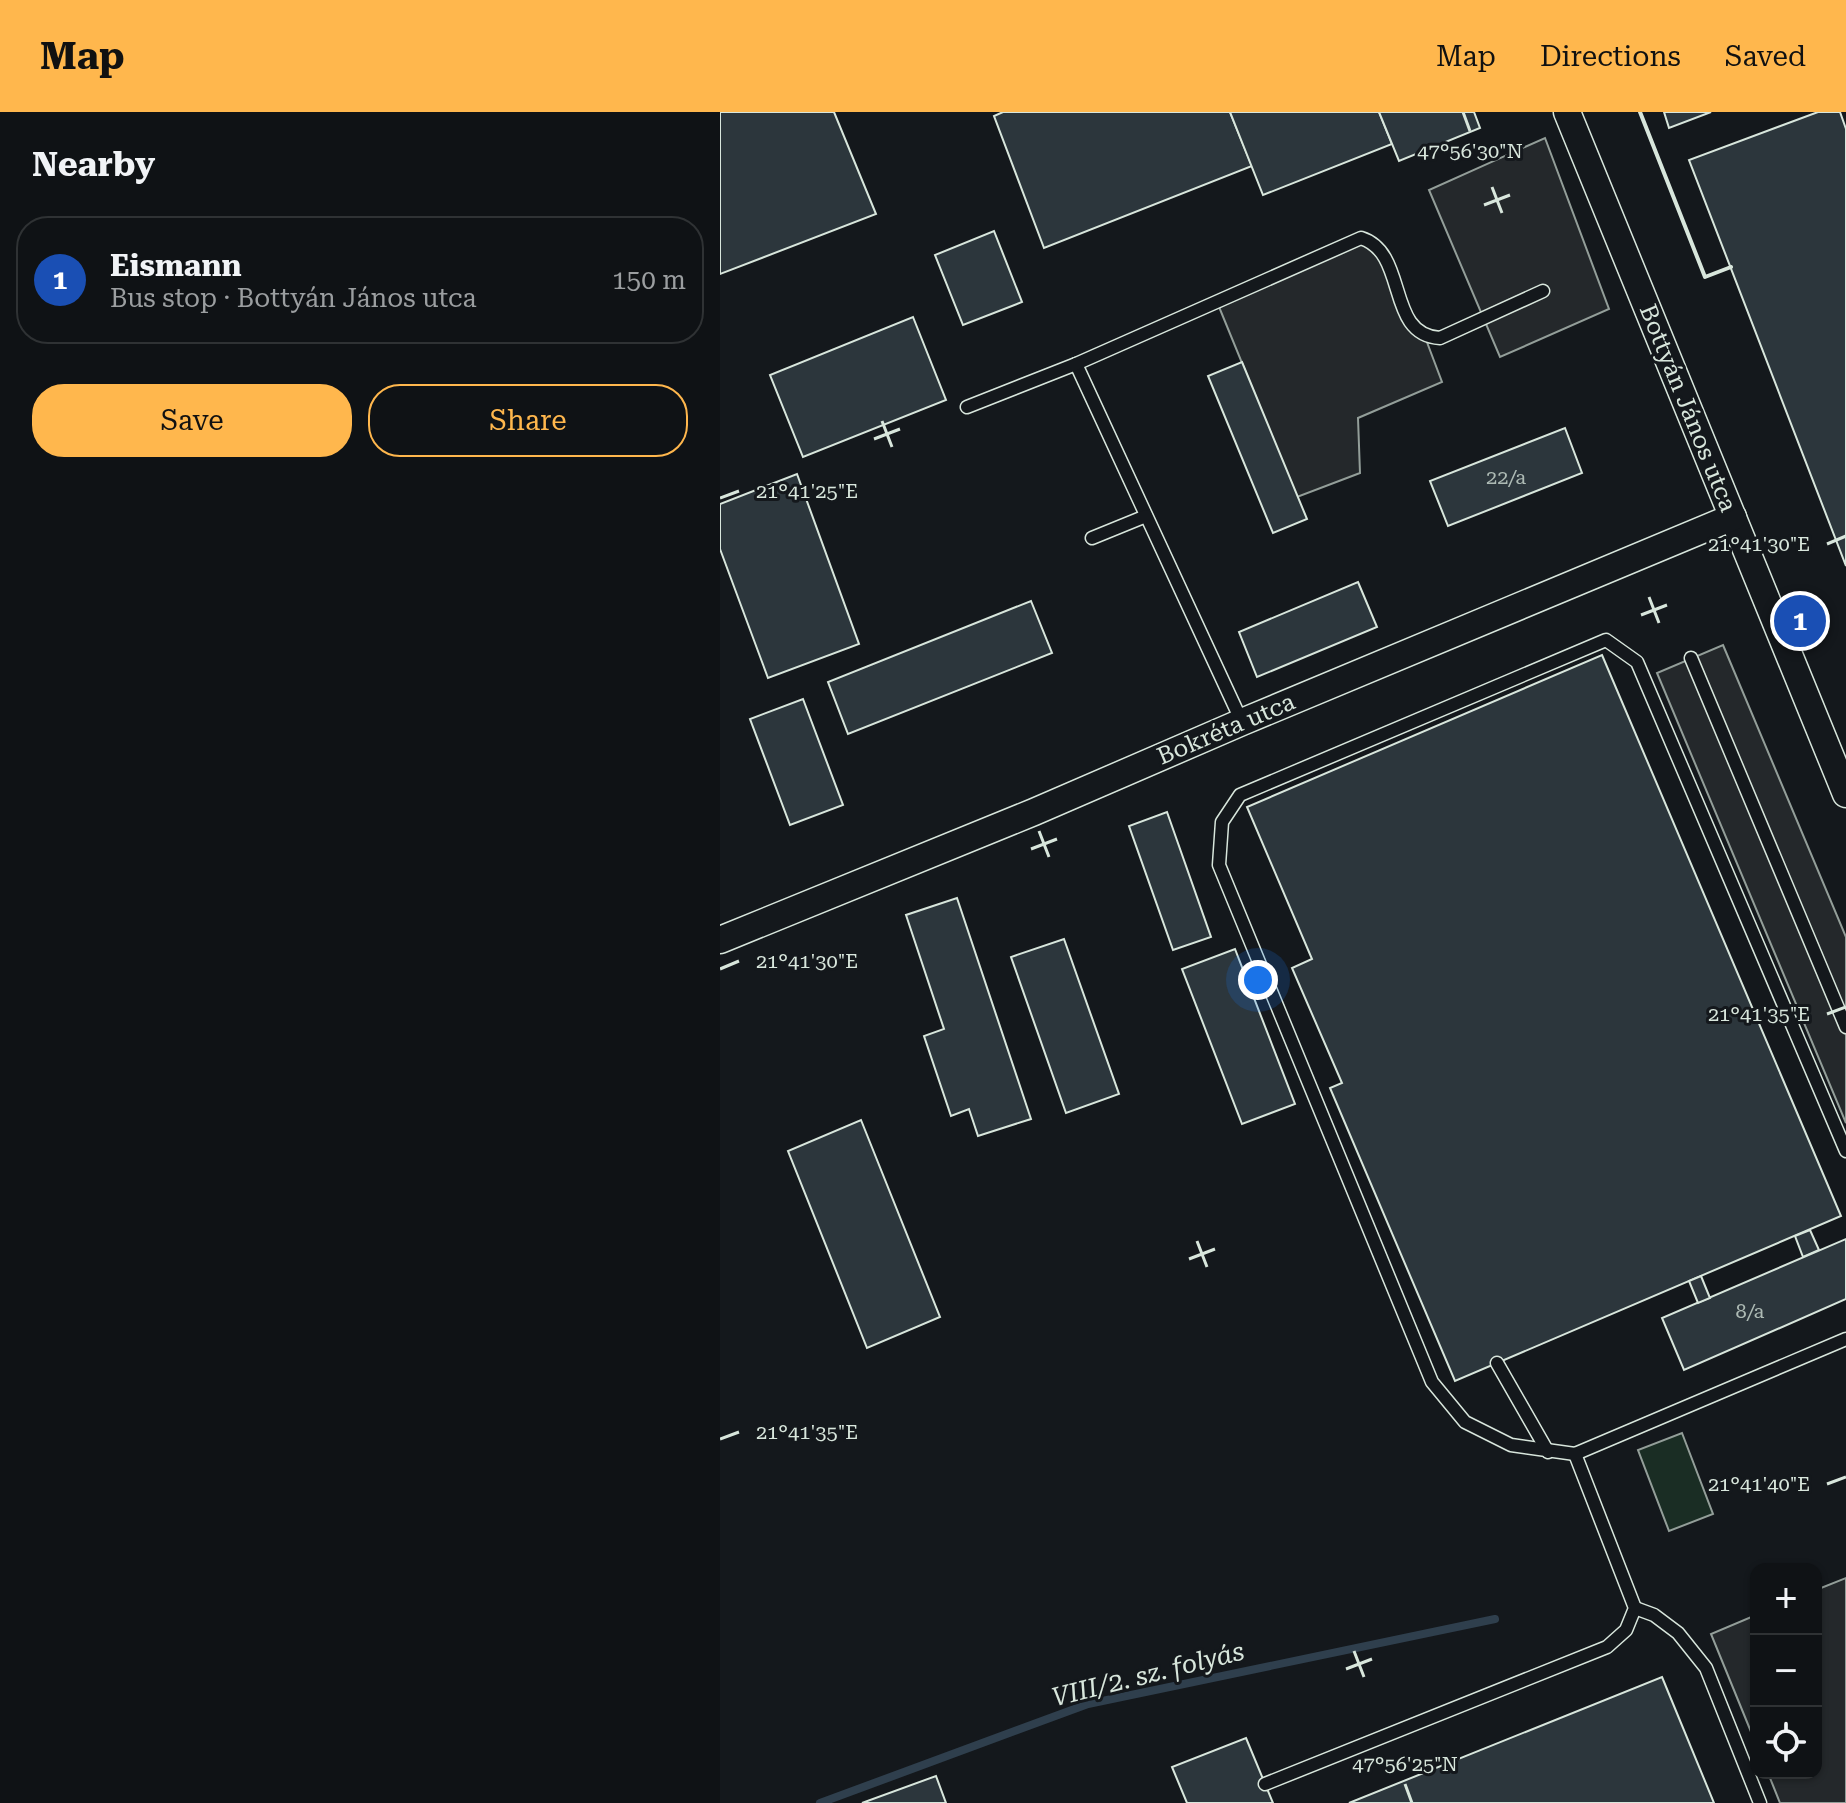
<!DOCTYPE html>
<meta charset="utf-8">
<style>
:root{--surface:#0f1215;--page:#1d2022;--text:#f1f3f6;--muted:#9b9ea0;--line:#2f3234;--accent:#ffb74d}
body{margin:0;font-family:"Roboto Serif",serif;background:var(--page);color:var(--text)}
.controls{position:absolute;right:24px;bottom:24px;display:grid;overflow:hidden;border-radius:16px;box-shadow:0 2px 6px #0004}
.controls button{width:72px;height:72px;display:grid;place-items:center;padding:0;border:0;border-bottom:2px solid var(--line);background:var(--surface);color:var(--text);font:40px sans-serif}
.you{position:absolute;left:538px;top:868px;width:28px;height:28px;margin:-20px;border:6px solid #fff;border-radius:50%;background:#1a73e8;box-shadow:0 0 0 12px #1a73e833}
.badge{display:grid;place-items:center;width:52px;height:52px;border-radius:50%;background:var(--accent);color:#fff;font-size:26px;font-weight:700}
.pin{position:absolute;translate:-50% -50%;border:4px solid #fff;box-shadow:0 2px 8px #0006}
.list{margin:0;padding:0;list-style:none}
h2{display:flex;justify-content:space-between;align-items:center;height:104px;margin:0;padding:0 32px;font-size:34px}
h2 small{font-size:26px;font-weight:400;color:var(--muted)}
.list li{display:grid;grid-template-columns:52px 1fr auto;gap:24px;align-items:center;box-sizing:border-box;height:128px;margin:0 16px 16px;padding:0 16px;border:2px solid var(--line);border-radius:32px}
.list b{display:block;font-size:30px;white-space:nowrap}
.list p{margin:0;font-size:26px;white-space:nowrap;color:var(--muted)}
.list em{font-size:26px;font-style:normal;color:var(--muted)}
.actions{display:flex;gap:16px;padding:24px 32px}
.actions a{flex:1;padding:18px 0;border:2px solid var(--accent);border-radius:32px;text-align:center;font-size:28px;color:var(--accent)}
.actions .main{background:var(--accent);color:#111}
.icon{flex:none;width:44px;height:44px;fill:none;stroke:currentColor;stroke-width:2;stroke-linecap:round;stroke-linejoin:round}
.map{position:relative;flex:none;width:1126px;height:1691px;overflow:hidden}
header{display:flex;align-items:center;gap:48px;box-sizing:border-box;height:112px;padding:0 40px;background:var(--accent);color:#111}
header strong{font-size:38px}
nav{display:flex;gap:44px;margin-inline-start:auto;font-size:28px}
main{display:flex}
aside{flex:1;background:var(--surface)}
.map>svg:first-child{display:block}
.green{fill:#1a2d24;stroke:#939e99;stroke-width:2}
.parking{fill:#24282b;stroke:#939e99;stroke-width:2}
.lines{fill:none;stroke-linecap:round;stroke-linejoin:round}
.stream{stroke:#2f3f4d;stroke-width:8}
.building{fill:#2c363c;stroke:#d8e6dc;stroke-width:2}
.service-casing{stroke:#d8e6dc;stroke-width:15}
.minor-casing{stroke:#d8e6dc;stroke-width:29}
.service{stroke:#14181c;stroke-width:12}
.minor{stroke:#14181c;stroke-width:26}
.wall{stroke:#d8e6dc;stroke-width:4}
.ticks{fill:none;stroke:#d8e6dc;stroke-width:3}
.labels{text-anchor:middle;stroke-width:6;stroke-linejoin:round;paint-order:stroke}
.number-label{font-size:20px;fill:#adbab4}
.street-label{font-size:24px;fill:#d8e6dc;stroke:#14181c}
.water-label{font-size:26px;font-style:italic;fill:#d8e6dc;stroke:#14181c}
.ticks-label{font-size:20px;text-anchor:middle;fill:#d8e6dc;stroke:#14181c;stroke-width:6;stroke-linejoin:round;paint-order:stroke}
</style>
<header>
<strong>Map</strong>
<nav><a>Map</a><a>Directions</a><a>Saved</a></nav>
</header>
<main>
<aside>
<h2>Nearby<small></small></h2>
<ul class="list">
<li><span class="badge" style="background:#1a4fb4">1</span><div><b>Eismann</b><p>Bus stop · Bottyán János utca</p></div><em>150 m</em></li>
</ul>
<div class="actions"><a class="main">Save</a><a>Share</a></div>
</aside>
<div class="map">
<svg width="1126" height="1691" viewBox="0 0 1126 1691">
<rect width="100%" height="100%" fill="#14181c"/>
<!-- green -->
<path class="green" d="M962,1321l31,81 -44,17 -31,-81z"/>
<!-- parking -->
<g class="parking">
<path d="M825,26l64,171 -109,48 -71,-167z"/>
<path d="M641,126l14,4 34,81 16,14 17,45 -84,36 2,55 -63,24 -80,-195z"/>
<path d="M1003,533l123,292v186l-189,-450z"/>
<path d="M1126,1466v225h-66l-12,-30h48v-183z"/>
<path d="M1036,1503v129l-45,-110z"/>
</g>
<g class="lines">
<!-- stream -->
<path class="stream" d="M100,1691l268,-99 407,-85"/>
</g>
<!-- building -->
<g class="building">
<path d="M0,0h114l42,102 -156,60z"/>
<path d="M283,0h227l22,54 -208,82 -50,-132z"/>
<path d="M510,0h149l13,32 -129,51z"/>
<path d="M659,0h95l6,16 -81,33z"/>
<path d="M944,0h47l-42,16z"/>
<path d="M1098,0h22l6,17v437l-157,-406z"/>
<path d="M274,119l28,71 -59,23 -28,-70z"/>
<path d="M193,205l33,83 -143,57 -33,-82z"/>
<path d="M522,250l65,157 -34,14 -65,-157z"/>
<path d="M845,316l17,45 -134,53 -18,-45z"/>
<path d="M77,362l62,170 -91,34 -48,-129v-45z"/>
<path d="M638,470l19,45 -120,50 -18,-45z"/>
<path d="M311,489l21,52 -204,81 -20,-52z"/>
<path d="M882,543l239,561 -386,165 -125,-293 12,-5 -50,-115 20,-9 -65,-152z"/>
<path d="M83,587l40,106 -53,20 -40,-106z"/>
<path d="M447,700l44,125 -38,13 -44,-124z"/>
<path d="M237,786l74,221 -53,17 -9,-27 -18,7 -27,-80 20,-7 -38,-114z"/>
<path d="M344,827l55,155 -53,19 -55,-156z"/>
<path d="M515,837l60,155 -53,20 -60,-155z"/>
<path d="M141,1008l79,197 -73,31 -79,-197z"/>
<path d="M1090,1118l9,20 -16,7 -8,-21z"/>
<path d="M1126,1127v60l-162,71 -22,-52z"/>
<path d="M981,1164l9,22 -12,5 -9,-22z"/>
<path d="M942,1565l52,126h-365z"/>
<path d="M526,1626l27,65h-86l-15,-36z"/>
<path d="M216,1664l10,27h-84z"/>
</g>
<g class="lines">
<defs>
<g id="service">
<path d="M356,252l166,358"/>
<path d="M247,295l109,-43 285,-126c48,15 24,97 79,100l103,-47"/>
<path d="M372,426l54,-22"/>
<path d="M971,546l155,369"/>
<path d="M1126,1039l-209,-489 -31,-22 -366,155 -18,27 -3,43 213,517 33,40 46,23 64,9 271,-115"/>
<path d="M777,1251l51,89"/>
<path d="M915,1496l19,7 24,18 28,35 54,135"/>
<path d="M545,1672l342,-137 19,-17 9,-22 -60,-154"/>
</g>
<g id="minor">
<path d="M847,0l279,682"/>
<path d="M0,828l314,-128 208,-90 491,-205"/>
</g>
</defs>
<!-- service casing -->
<use href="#service" class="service-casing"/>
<!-- minor casing -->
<use href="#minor" class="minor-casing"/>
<!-- service -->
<use href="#service" class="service"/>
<!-- minor -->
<use href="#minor" class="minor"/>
<!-- wall -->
<path class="wall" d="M920,0l65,165 26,-10"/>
</g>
<!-- ticks -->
<path class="ticks" d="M743,0l7,19M772,75l10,26M764,93l26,-10M162,309l10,26M154,327l26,-10M0,386l19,-7M1107,432l19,-8M929,485l10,26M921,503l26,-10M319,719l10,26M311,737l26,-10M0,857l19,-8M1107,902l19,-7M477,1129l10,26M469,1147l26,-10M0,1327l19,-7M1107,1372l19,-7M634,1539l10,26M626,1557l26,-10M685,1672l7,19"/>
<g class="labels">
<!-- number labels -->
<g class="number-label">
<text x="786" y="372">22/a</text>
<text x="1030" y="1206">8/a</text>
</g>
<!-- street labels -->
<g class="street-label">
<text transform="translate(968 296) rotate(68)" y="8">Bottyán János utca</text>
<text transform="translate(506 617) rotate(-23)" y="8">Bokréta utca</text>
</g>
<!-- water labels -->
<g class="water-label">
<text transform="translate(428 1562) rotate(-14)" y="9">VIII/2. sz. folyás</text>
</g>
</g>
<g class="ticks-label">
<text x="750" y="46">47°56'30"N</text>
<text x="87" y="386">21°41'25"E</text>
<text x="1039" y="439">21°41'30"E</text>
<text x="87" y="856">21°41'30"E</text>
<text x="1039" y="909">21°41'35"E</text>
<text x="87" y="1327">21°41'35"E</text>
<text x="1039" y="1379">21°41'40"E</text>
<text x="685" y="1659">47°56'25"N</text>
</g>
</svg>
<div class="controls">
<button>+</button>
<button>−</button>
<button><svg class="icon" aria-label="locate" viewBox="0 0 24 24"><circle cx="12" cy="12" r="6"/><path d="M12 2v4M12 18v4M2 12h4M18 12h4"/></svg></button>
</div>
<div class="you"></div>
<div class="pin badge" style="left:1080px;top:509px;background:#1a4fb4">1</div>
</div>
</main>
